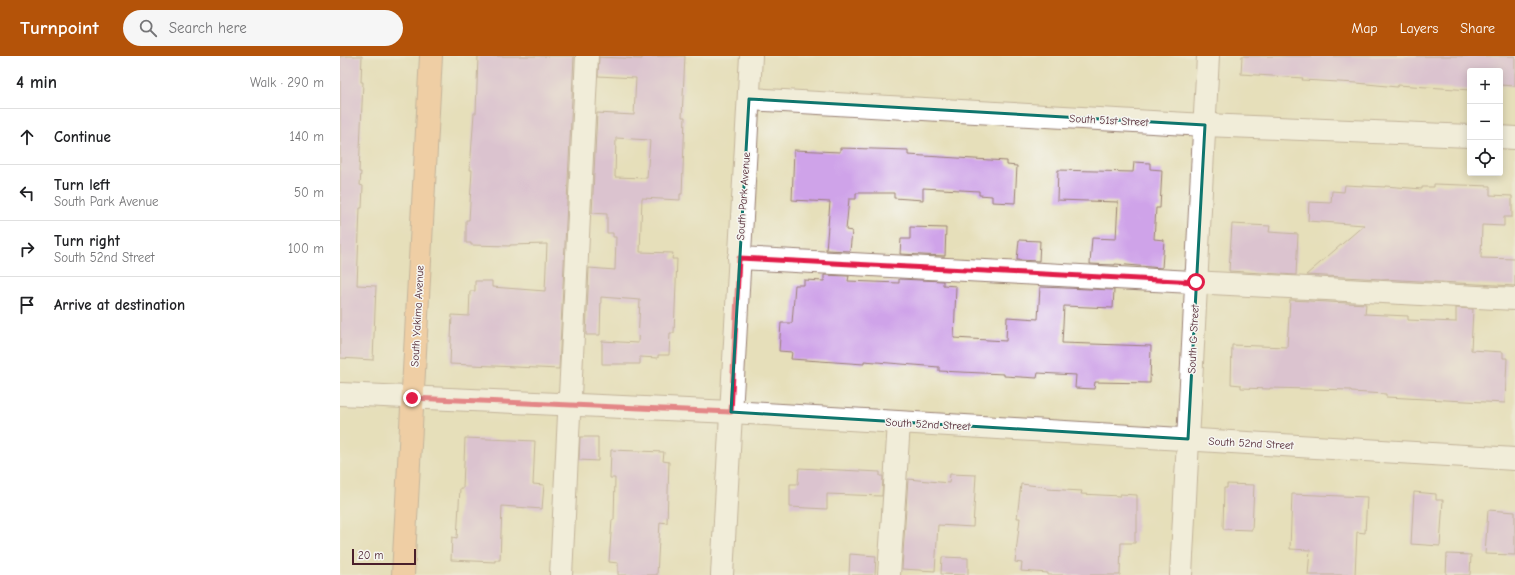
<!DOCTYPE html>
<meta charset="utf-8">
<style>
:root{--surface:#fff;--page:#f6f6f6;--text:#202124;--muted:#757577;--line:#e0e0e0;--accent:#b45309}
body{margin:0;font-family:"Comic Neue",sans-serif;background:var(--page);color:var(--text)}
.controls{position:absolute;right:12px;top:12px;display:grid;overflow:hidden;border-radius:4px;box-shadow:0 2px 10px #0003}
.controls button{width:36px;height:36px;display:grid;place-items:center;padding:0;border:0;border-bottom:1px solid var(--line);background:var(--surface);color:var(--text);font:20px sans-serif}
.scale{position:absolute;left:12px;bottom:10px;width:64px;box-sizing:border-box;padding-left:4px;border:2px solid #4a1f2b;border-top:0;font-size:11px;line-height:14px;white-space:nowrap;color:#4a1f2b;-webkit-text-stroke:3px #f6f6f2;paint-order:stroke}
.stop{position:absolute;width:12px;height:12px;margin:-9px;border:3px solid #e11d48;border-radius:50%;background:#fff}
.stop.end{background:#e11d48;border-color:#fff;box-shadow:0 1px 4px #0008}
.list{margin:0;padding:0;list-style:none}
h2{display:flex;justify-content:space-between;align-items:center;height:52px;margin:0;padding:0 16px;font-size:17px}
h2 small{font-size:13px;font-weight:400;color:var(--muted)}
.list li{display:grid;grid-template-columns:26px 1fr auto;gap:12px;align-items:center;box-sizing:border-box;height:56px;padding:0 16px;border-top:1px solid var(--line)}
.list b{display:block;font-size:15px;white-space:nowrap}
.list p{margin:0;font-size:13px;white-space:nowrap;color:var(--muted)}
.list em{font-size:13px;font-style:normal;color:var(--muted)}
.icon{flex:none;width:22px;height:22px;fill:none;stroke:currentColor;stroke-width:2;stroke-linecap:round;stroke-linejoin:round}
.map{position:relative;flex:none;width:1175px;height:519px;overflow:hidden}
header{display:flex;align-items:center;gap:24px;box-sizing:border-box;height:56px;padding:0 20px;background:var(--accent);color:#fff}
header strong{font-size:19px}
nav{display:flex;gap:22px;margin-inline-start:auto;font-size:14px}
.search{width:280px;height:36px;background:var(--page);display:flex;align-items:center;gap:10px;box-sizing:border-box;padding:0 14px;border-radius:22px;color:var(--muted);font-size:15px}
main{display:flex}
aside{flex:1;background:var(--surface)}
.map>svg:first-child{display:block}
.building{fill:#cfa3e9;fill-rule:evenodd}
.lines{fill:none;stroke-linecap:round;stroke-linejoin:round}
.minor-casing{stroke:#987f72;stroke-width:24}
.major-casing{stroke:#987f72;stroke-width:24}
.minor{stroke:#fff;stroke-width:22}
.major{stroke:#fabb8b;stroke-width:22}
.route{stroke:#e11d48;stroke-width:5}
.marked{fill:none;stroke:#0f766e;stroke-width:3;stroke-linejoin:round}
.labels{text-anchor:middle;stroke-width:3;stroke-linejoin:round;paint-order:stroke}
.street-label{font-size:11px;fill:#4a1f2b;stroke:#f6f6f2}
</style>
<header>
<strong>Turnpoint</strong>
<div class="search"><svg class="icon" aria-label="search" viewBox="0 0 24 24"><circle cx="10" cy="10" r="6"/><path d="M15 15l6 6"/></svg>Search here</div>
<nav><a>Map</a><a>Layers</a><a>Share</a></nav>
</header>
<main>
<aside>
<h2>4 min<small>Walk · 290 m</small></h2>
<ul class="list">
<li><svg class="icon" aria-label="ahead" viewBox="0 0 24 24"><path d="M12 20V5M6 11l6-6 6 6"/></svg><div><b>Continue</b></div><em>140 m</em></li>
<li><svg class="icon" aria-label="left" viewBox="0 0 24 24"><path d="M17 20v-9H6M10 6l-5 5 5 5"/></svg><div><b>Turn left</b><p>South Park Avenue</p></div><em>50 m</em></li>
<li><svg class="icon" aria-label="right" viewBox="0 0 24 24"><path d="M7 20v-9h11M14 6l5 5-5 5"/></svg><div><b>Turn right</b><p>South 52nd Street</p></div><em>100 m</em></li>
<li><svg class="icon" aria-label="arrive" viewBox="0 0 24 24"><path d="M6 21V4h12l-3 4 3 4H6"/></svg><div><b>Arrive at destination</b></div></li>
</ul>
</aside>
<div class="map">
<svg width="1175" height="519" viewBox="0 0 1175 519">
<rect width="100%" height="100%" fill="#f6f6f2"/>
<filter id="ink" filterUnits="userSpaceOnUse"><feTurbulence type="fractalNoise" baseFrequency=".025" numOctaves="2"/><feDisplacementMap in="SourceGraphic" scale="8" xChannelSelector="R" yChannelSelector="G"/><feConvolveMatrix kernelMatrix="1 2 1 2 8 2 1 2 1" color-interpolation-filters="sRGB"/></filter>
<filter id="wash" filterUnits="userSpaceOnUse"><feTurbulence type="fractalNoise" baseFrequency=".012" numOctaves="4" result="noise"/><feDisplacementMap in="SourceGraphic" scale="16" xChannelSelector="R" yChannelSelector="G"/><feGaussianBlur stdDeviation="0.9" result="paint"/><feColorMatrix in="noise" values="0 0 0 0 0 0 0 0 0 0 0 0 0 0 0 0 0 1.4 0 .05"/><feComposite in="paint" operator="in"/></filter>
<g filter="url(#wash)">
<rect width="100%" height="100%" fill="#e6dfba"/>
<g id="blocks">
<!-- building -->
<g class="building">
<path d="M0,0h22l-1,26h2l-4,90h2l-1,13 3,1 -1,22h-2l-3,77 19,1 -3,74 -33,-2z"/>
<path d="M138,0h96l-15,313 -109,-5 2,-49 17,1 1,-25h5v-10h17v6l53,4 2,-47 -37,1v1l-39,-1v-2h-5v-23h3l3,-50h-2l4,-57h2z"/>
<path d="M302,0h43l-3,61h3l-3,77h-2v6l-38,-2 -2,54 33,1 -1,6h5l-3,74h-4l-1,22h-11v3l-18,-1v7h-38v-23l36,2 2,-43 -39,-3 -1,38h-14l3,-67 26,2 1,-33h-3v-4h-6v-19l-15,-1 5,-100 37,2 2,-37 -38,-2 1,-19 43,2zM276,82l34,2 -3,38 -32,-1z"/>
<path d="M902,0h273v30l-15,-1v-14h-30v19l-72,-5 -1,2 -40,-4 -55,-3 1,-2 -62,-4z"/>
<path d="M500,92l68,2v5l99,6v4l10,1 -2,37 -23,-1v-6l-13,-1v-4l-56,-3v12l-29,-2v-5h-38v6h-7l-3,31 6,1 -2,20 -24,-1 4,-48 -38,-2 2,-50 46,2z"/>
<path d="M794,106l16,1v6l12,1 -2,38h-4l-2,31 10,1 -2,28 -47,-4v1l-25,-1 2,-26 24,1 2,-37 -61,-2 1,-30 75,2z"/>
<path d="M1094,128l56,2v9l22,1v21h-8v9l-22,-1 -1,33 34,1v27l-209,-11 58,-50 -56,-4 1,-19 22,1 1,-12 12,1 1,-7 40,2v-1l37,3v-2h12z"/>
<path d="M892,168l38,2 -1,6 29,2 -2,41 -67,-4z"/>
<path d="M570,171l36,1 -1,28 -45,-2 1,-15h9z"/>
<path d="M679,184l21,1 -1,20 -22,-1z"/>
<path d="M484,219l25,1 -1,5 51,2v-4l44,2v4l13,1 -2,52 52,3 1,-24 31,2 2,-32 74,3 -1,18 -49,-2 -2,37 89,3 -1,37 -55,-1 -1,7 -19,-1 1,-13 -38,-2 -1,5 -33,-2v-2l-65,-3v-4l-75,-6v3l-73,-5 1,-7 -13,-1 2,-28h11l3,-38h9v-5l20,1z"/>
<path d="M950,244l76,4 -1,10 43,2v4l48,2v-14l17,1 -2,41 32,2v6h4l-2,45 -119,-6v-3l-35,-2v-2l-81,-2v1l-29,-1v-3l-10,-1 1,-39 55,2z"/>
<path d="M240,381h18v24l-19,-1z"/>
<path d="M125,382l70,3 -2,43 11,1 -2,24 -40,-3 -2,54h-5v2l-44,-2 1,-23 5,1 3,-50h3z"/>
<path d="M271,394l53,2 -1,9 6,1 -2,61 -7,-1 -3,53h-39v-12l-9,-1 3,-42h2l1,-42h-5z"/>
<path d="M459,412l81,4v4h3l-1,20 -55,-2v15l-37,-2v-23h8z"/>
<path d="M610,418l26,1 -3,52 -35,-2 -3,46 -33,-2 6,-90 41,4z"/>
<path d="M681,428l26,3v2l35,2 -1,3 39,2v-2l17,1v37h-2v11h-14l-1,32h-72v-2l-27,-2 1,-8 -7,-1 5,-44h-3z"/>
<path d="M887,428l27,1 -2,45 -29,-1 1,-41h3z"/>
<path d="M1074,436l22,2v6h7l-3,46 -29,-2z"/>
<path d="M952,438l75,3 -2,36 -8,-1 -2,43h-47l2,-25 -20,-1z"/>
<path d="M1148,454l27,2v43l-30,-1z"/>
<path d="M510,498l26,2 -1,19h-26z"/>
<path d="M1107,498l24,1 -1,20h-24z"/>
<path d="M602,501l26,1v17l-27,-1z"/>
</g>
</g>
</g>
<g filter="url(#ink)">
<use href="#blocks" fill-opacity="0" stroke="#987f72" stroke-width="1"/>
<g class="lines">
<defs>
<g id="minor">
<path d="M409,43l456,26 265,11"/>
<path d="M1160,81l15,1"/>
<path d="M399,202l776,41"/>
<path d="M0,338l391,18 784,47"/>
<path d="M221,519l26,-519"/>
<path d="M382,519l29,-519"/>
<path d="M549,519l10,-152"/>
<path d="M841,519l27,-519"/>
</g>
<path id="major" d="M63,519l28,-519"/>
</defs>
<!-- minor casing -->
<use href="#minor" class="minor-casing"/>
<!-- major casing -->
<use href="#major" class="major-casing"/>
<!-- minor -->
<use href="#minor" class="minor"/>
<!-- major -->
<use href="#major" class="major"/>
</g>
</g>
<g class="lines" filter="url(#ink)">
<!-- route -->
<path class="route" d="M72,342l319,14 8,-154 457,24"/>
</g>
<!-- marked area -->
<path d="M0 0H1175V519H0ZM409,43l456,26 -17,314 -457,-27z" fill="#e6dfba" fill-opacity=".55" fill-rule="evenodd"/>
<path class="marked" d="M409,43l456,26 -17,314 -457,-27z"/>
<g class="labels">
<!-- street labels -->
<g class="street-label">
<text transform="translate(769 64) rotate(3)" y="4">South 51st Street</text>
<text transform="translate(403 140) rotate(-86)" y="4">South Park Avenue</text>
<text transform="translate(77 260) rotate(-87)" y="4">South Yakima Avenue</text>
<text transform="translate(853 283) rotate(-87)" y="4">South G Street</text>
<text transform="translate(588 368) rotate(3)" y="4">South 52nd Street</text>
<text transform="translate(911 387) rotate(3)" y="4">South 52nd Street</text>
</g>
</g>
</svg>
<div class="controls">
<button>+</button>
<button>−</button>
<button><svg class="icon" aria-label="locate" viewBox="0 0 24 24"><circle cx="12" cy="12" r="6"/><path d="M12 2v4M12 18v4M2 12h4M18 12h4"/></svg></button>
</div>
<div class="scale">20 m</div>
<div class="stop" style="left:856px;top:226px"></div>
<div class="stop end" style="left:72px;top:342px"></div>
</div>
</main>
